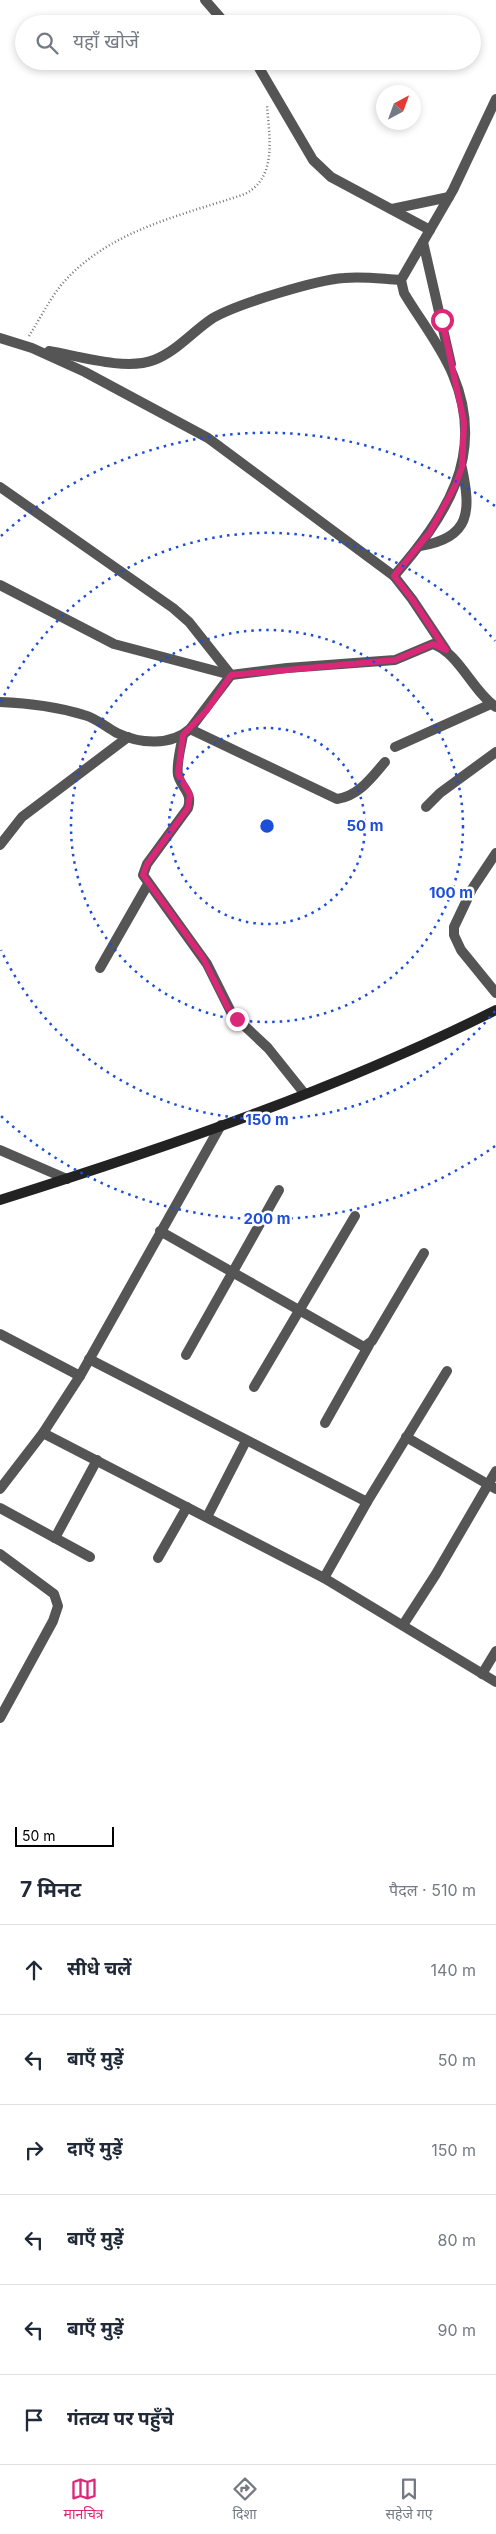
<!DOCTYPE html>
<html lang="hi">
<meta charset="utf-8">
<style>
:root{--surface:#fff;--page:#f2f2f3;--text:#1f2937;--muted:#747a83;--line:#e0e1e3;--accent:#db2777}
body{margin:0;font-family:Inter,"Noto Sans Devanagari",sans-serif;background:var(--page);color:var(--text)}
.compass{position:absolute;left:376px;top:85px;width:45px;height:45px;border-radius:50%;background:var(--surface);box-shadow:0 2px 8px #0003;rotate:41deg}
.scale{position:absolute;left:15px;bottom:12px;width:99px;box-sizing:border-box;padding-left:5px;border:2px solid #000;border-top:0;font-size:14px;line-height:18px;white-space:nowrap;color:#000;-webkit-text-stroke:4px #fff;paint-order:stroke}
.stop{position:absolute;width:15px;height:15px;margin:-11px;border:4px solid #db2777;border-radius:50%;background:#fff}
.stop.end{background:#db2777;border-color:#fff;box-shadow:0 1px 5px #0008}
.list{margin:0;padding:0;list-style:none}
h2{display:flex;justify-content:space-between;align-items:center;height:65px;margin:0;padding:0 20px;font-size:21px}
h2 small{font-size:16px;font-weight:400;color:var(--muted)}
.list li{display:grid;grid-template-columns:32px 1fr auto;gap:15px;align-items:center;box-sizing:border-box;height:90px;padding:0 20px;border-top:1px solid var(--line)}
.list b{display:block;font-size:19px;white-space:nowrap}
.list em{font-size:16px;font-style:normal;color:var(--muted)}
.icon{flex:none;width:28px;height:28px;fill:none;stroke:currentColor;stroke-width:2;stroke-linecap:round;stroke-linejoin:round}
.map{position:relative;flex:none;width:496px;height:1859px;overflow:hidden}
.search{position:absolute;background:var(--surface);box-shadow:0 2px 8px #0003;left:15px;right:15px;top:15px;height:55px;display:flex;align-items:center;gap:12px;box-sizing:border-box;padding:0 18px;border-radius:28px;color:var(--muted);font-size:19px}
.sheet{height:605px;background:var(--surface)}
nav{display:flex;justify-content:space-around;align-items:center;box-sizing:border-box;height:70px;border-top:1px solid var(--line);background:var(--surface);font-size:14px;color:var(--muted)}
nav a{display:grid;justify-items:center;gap:2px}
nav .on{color:var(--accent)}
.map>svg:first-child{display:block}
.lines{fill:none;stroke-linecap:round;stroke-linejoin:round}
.path{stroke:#777;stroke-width:2.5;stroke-dasharray:1 2.5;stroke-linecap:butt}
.street{stroke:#555;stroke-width:10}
.secondary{stroke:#222;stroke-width:10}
.route{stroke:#db2777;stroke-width:6}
.ring{fill:none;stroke:#1d4ed8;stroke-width:2.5;stroke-dasharray:2.5 5}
.centre{fill:#1d4ed8;stroke:#fff;stroke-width:2.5}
.ring-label{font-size:15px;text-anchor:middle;font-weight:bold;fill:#1d4ed8;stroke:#fff;stroke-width:5;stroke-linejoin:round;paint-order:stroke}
</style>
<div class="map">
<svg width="496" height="1859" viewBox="0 0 496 1859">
<rect width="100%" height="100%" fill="#fff"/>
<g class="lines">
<!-- path -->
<path class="path" d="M29,336c11,-17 20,-36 33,-52 47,-54 118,-68 183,-90 33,-17 24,-58 22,-89"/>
<!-- street -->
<g class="street">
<path d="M205,0l21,24"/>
<path d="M255,61l58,99 18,17 99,53"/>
<path d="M392,209l57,-12"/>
<path d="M423,242l28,122"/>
<path d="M0,338l32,10 53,24 123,66 186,138 18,23 34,51"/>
<path d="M49,351c29,5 77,20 105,9 22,-8 39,-29 59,-42 24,-14 103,-38 131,-40 19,-2 38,1 57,2"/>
<path d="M0,487l173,121 16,14 42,53 -41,54c-19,17 -50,15 -73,4 -11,-6 -21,-15 -33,-18 -26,-8 -57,-12 -84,-13"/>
<path d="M420,546c51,-8 51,-35 42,-78"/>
<path d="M394,576c51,-59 93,-120 59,-201 -12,-29 -33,-55 -49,-82l-3,-13 52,-90 43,-91"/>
<path d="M0,585l114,59 117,31 56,-7 108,-8 38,-16c26,9 40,48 63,63"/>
<path d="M190,729l147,70c22,-3 35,-22 48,-37"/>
<path d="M183,735c-2,12 -7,29 -5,40 3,13 15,17 10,33l-41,56 -4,11 64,89 25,50 36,34 36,45"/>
<path d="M395,747l96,-43"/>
<path d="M426,807l14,-14 56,-41"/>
<path d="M0,845l22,-28 106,-80"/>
<path d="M496,853l-24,36 -18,38v8l7,15 35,43"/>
<path d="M100,968l48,-84"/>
<path d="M0,1150l67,29"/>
<path d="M160,1231l204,116 8,-6 52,-88"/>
<path d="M0,1334l80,42"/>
<path d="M186,1355l93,-165"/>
<path d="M89,1359l278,143"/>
<path d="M254,1387l101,-171"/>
<path d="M325,1423l44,-78"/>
<path d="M43,1433l281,145 172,104"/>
<path d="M406,1437l90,52"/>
<path d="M0,1489l43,-56 37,-57 141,-251"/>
<path d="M0,1508l90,49"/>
<path d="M207,1517l39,-76"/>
<path d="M55,1538l42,-78"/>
<path d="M0,1554l54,40 4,12 -5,15 -53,97"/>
<path d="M158,1558l29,-51"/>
<path d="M324,1578l43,-76 80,-131"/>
<path d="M403,1625l33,-51 60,-103"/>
<path d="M482,1674l14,-23"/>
</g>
<!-- secondary -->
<path class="secondary" d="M0,1200c168,-53 338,-111 496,-190"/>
</g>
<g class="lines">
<!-- route -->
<path class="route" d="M237,1019l-9,-11 -25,-50 -60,-83 4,-11 41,-56 2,-13 -12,-21 5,-39 24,-25 24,-35 164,-15 38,-16 13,6 -34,-51 -18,-23 36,-44 25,-46 7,-19 2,-45 -22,-102"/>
</g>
<!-- distance rings -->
<g class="ring">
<circle cx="267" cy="826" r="98"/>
<circle cx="267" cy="826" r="196"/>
<path d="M495 1011A294 294 0 0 1 1 950M1 702A294 294 0 0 1 495 641"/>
<path d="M495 1146A393 393 0 0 1 1 1116M1 536A393 393 0 0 1 495 506"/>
</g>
<circle cx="267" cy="826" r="8" class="centre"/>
<g class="ring-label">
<text x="365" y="831">50 m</text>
<text x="451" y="898">100 m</text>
<text x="267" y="1125">150 m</text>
<text x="267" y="1224">200 m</text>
</g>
</svg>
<svg class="compass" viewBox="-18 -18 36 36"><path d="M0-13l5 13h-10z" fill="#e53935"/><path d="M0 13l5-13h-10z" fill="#747a83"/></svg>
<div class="scale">50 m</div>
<div class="stop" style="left:442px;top:320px"></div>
<div class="stop end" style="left:237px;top:1019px"></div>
<div class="search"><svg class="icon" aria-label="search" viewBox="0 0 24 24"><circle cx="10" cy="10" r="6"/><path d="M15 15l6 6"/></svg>यहाँ खोजें</div>
</div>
<section class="sheet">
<h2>7 मिनट<small>पैदल · 510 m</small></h2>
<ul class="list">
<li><svg class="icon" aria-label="ahead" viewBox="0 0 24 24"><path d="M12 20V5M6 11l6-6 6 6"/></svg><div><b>सीधे चलें</b></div><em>140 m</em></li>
<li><svg class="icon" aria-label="left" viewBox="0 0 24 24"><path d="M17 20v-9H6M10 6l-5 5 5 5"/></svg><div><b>बाएँ मुड़ें</b></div><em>50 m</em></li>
<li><svg class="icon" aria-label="right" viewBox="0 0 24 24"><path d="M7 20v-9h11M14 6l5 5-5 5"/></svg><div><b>दाएँ मुड़ें</b></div><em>150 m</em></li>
<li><svg class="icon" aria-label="left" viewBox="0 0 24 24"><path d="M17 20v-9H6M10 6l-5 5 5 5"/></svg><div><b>बाएँ मुड़ें</b></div><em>80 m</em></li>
<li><svg class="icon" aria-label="left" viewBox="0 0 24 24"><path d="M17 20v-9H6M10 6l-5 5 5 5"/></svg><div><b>बाएँ मुड़ें</b></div><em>90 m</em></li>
<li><svg class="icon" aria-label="arrive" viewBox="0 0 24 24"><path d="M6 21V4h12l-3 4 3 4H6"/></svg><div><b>गंतव्य पर पहुँचे</b></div></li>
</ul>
</section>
<nav>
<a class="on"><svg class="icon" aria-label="map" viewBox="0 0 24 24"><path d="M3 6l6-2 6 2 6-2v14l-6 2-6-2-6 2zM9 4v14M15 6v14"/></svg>मानचित्र</a>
<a><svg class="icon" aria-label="directions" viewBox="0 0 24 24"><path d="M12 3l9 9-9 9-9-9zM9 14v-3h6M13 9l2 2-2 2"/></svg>दिशा</a>
<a><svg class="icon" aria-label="saved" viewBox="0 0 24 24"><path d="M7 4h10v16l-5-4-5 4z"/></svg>सहेजे गए</a>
</nav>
